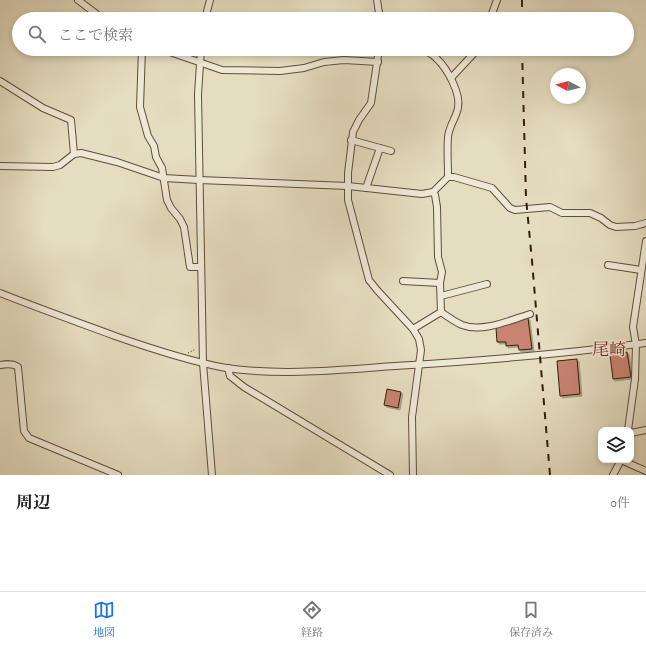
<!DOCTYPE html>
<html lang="ja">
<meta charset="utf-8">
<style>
:root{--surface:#fff;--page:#f2f2f2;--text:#222;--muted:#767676;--line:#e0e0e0;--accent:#1a73e8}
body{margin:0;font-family:"IM FELL DW Pica","Noto Serif JP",serif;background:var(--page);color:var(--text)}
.controls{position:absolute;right:12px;bottom:12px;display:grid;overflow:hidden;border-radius:8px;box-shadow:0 2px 6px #0003}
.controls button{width:36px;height:36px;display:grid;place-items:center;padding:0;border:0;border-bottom:1px solid var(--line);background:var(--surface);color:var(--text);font:20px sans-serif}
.compass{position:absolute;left:550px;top:68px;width:36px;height:36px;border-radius:50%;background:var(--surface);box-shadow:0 2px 6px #0003;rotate:277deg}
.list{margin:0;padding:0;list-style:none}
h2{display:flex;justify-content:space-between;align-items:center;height:52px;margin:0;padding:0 16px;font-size:17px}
h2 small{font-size:13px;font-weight:400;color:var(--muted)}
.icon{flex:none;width:22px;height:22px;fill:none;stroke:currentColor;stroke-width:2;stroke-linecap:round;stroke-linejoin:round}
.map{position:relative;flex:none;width:646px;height:475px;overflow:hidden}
.search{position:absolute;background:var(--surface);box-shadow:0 2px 6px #0003;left:12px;right:12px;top:12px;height:44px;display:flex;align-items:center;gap:10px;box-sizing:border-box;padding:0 14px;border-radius:22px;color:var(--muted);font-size:15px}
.sheet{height:116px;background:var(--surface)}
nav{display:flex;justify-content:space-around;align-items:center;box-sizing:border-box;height:56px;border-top:1px solid var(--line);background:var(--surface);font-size:11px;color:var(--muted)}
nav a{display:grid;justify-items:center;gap:2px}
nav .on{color:var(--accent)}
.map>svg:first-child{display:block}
.building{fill:#c88372;stroke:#361d09;filter:url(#shadow)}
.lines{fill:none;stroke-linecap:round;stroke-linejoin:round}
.minor-casing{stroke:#624d37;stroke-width:8}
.path{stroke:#361d09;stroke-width:1;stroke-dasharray:1 2;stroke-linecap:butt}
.minor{stroke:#eee9d7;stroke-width:6}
.rail{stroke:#361d09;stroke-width:2;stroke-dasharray:7 7;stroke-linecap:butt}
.labels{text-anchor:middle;stroke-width:3;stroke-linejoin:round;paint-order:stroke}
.quarter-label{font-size:17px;fill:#7a1f14;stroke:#eee9d7}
</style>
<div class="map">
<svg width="646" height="475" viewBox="0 0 646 475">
<defs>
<filter id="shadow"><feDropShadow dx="2" dy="2" stdDeviation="0" flood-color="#0004"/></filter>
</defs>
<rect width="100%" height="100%" fill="#e5ddc1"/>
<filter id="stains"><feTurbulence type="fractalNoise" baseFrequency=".005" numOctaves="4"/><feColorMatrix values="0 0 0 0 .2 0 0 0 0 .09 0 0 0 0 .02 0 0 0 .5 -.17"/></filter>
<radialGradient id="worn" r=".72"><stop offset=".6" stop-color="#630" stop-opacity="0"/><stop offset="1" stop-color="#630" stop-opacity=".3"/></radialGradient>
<!-- building -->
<g class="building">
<path d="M528,318l4,31 -13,1 -1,-5 -12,1v-4h-9l-1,-14z"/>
<path d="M627,352l4,25 -18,2 -3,-24z"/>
<path d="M577,359l3,35 -20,2 -3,-35z"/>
<path d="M387,389l14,3 -3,16 -14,-3z"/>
</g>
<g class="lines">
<defs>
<g id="minor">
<path d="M78,0l25,19"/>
<path d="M377,0l3,19"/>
<path d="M205,19l5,-19"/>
<path d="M490,19l7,-19"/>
<path d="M142,49l-2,58 8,29 6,10 2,11 6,11 5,32 4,8 9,11 4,8 6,40h11"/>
<path d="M161,49l61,21 58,1 24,-3 20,-6 20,-2 34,2"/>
<path d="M201,49l-3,45 5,269 9,112"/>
<path d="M379,49l-8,54 -12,17 -6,12 -5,41v27l21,80 8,10 36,39 6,10 2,11 -9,67 1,58"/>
<path d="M420,49c6,2 12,5 16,9 11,10 25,35 22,50 -2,10 -9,18 -10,29 -1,13 0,27 0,40"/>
<path d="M451,78l27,-29"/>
<path d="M0,81l43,27 28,12 3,34"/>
<path d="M351,140l40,11"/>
<path d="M0,166l53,1 7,-2 14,-11 7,-1 36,9 47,16 35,2 149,6 74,8 11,-2 15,-15h6l38,11 18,20 5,2 35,-3 12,6h28l11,5 9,7 6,2 19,-1 11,-3"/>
<path d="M366,188l14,-40"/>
<path d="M608,265l33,5"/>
<path d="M403,281l37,2"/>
<path d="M0,293c38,15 77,29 115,43 37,13 73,25 111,32 56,8 113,2 169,-2 84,-5 168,-12 251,-23"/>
<path d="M441,296l46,-12"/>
<path d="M441,312c7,5 14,10 21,13 21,8 48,-5 68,-11"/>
<path d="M413,329l28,-17 -1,-29 2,-11 -4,-15 -1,-50 -2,-12 -2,-3"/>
<path d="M0,365c6,-1 13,-2 18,2l6,64 5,7 89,37"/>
<path d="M228,368l2,8 14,11 146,88"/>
<path d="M628,430l7,-51 1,-34 -3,-18 13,-86"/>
<path d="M631,433l15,-3"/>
<path d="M621,460l25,11"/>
<path d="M613,475l8,-15"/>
</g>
</defs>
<!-- minor casing -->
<use href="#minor" class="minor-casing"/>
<!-- path -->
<path class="path" d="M188,353l8,-4"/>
<!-- minor -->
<use href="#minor" class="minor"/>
<!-- rail -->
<g class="rail">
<path d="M522,0v19"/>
<path d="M522,49l4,149 6,63 18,214"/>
</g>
</g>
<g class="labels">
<!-- quarter labels -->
<g class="quarter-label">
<text x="609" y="355">尾崎</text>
</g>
</g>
<rect width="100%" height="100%" filter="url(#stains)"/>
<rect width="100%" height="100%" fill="url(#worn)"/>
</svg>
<div class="controls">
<button><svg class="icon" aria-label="layers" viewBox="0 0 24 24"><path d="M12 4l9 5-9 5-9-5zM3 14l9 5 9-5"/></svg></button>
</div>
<svg class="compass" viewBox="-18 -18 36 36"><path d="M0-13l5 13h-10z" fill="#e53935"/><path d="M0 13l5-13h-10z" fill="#767676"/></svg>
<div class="search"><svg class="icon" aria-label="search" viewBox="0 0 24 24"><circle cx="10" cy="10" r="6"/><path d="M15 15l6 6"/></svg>ここで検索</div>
</div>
<section class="sheet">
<h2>周辺<small>0件</small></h2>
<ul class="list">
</ul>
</section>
<nav>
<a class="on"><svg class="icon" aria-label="map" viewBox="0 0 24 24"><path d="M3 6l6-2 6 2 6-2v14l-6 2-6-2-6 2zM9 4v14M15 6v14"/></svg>地図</a>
<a><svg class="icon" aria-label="directions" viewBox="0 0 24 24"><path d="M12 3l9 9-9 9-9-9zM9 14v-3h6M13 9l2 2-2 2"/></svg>経路</a>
<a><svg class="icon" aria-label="saved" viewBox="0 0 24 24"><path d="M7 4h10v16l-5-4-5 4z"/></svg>保存済み</a>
</nav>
